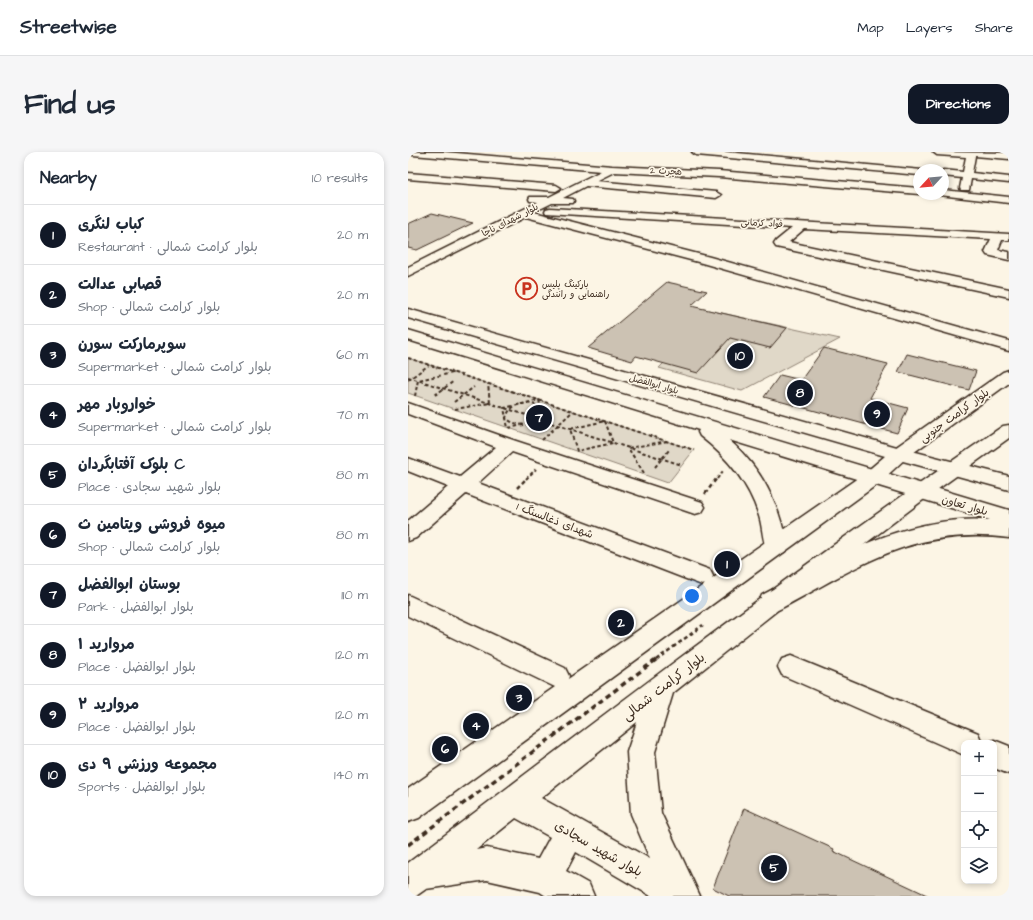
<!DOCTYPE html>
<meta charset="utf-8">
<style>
:root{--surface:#fff;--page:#f6f6f7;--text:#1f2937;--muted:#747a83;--line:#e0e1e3;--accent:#111827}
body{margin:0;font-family:"Architects Daughter","Playpen Sans Arabic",sans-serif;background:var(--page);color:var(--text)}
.controls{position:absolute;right:12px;bottom:12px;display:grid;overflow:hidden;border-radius:8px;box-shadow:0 2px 6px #0003}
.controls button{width:36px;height:36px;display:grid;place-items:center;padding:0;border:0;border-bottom:1px solid var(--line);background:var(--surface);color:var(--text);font:20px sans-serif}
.compass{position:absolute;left:505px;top:12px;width:36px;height:36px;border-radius:50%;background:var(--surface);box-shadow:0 2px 6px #0003;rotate:244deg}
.you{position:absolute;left:284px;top:444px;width:14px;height:14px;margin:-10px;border:3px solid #fff;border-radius:50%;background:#1a73e8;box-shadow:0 0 0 6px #1a73e833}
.badge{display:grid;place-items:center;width:26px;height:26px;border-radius:50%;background:var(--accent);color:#fff;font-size:13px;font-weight:700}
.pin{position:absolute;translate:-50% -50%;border:2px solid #fff;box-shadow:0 1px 4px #0006}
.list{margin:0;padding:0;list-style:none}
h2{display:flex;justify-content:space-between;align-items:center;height:52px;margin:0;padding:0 16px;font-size:17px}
h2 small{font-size:13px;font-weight:400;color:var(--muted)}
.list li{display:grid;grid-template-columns:26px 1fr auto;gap:12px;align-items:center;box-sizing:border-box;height:60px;padding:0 16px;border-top:1px solid var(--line)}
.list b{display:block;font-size:15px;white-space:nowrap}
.list p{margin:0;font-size:13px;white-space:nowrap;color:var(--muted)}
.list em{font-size:13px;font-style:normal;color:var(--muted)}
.icon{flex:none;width:22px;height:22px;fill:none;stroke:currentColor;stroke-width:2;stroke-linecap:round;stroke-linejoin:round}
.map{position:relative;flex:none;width:601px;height:744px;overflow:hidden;border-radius:12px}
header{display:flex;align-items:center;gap:24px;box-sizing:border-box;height:56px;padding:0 20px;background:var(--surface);border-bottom:1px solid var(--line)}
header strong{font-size:19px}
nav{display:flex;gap:22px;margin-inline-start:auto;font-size:14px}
.intro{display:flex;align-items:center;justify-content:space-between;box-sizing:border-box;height:96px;padding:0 24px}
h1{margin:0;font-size:28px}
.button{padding:10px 18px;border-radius:12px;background:var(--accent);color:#fff;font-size:14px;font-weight:700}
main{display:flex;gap:24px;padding:0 24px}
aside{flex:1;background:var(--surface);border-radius:12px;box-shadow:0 2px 6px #0003}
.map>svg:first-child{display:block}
.green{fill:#e0d8c8;stroke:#8e8173}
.building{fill:#ccc2b3;stroke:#3b2a1e}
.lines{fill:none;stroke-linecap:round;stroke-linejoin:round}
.minor-casing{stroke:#3b2a1e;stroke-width:3}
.major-casing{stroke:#3b2a1e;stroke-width:3}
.path-far2{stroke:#3b2a1e;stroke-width:2;stroke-dasharray:3.5 2.5;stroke-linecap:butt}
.path-far1{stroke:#3b2a1e;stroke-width:2.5;stroke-dasharray:4 3;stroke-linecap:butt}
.path{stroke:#3b2a1e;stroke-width:3.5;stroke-dasharray:5.5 4;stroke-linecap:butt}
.minor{fill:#fcf5e5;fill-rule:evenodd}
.major{fill:#fcf5e5;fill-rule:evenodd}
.labels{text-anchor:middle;stroke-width:3.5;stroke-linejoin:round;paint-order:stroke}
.far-street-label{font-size:9px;fill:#3b2a1e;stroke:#fcf5e5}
.far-poi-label{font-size:9px;fill:#3b2a1e;stroke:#fcf5e5;text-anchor:start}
.street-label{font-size:11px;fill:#3b2a1e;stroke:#fcf5e5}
.near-street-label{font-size:13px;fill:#3b2a1e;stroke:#fcf5e5}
</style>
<header>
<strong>Streetwise</strong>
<nav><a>Map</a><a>Layers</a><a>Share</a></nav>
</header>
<div class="intro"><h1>Find us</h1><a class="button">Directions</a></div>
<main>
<aside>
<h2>Nearby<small>10 results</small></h2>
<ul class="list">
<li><span class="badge">1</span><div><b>کباب لنگری</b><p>Restaurant · بلوار کرامت شمالی</p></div><em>20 m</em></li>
<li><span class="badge">2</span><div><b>قصابی عدالت</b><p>Shop · بلوار کرامت شمالی</p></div><em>20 m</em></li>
<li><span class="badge">3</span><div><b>سوپرمارکت سورن</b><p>Supermarket · بلوار کرامت شمالی</p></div><em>60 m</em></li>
<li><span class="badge">4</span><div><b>خواروبار مهر</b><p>Supermarket · بلوار کرامت شمالی</p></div><em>70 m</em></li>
<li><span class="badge">5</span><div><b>بلوک آفتابگردان C</b><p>Place · بلوار شهید سجادی</p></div><em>80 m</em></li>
<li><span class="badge">6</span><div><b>میوه فروشی ویتامین ث</b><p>Shop · بلوار کرامت شمالی</p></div><em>80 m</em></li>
<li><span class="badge">7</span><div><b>بوستان ابوالفضل</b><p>Park · بلوار ابوالفضل</p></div><em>110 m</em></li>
<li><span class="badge">8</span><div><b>مروارید ۱</b><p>Place · بلوار ابوالفضل</p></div><em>120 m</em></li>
<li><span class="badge">9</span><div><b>مروارید ۲</b><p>Place · بلوار ابوالفضل</p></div><em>120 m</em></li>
<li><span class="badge">10</span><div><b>مجموعه ورزشی ۹ دی</b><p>Sports · بلوار ابوالفضل</p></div><em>140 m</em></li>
</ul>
</aside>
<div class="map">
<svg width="601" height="744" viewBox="0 0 601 744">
<rect width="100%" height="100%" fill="#fcf5e5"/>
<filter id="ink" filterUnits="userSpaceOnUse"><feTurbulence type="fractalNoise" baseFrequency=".025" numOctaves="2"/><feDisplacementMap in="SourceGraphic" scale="8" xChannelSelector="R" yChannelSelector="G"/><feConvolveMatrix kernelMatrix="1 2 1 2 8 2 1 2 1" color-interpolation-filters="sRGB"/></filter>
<g filter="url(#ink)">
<!-- green -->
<g class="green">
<path d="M291,156l141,31 -98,52 -83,-23 37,-37z"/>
<path d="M0,206l286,92 -26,33 -260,-90z"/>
</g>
<!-- building -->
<g class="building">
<path d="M24,61l41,10 -56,27 -9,-2v-24z"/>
<path d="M259,130l40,9 -16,15 96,22 -17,20 -40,-10 -32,35 -62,-17 -4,5 -44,-13z"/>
<path d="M416,196l64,16 -18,34 38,10 -11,25 -133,-36 16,-22 21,5z"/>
<path d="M499,202l69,17 -7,19 -71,-18z"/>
<path d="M336,656l90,41 -1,2 96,45h-200l-16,-8z"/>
</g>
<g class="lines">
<defs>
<g id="minor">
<path d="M1,0h35l168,14 107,5 200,17v6l-200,-17 -105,-5 -18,9 120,11 5,3 -5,3 -130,-12 -23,12 10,1 1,2 -1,2h-21l-18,9 176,45 299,84v10l-307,-88 -176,-46 -118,59v-9l130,-65 -8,-1 -1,-2 1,-2h19l52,-26 -188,-16z"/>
<path d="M284,0h34l196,18h-3v5l-223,-20z"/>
<path d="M525,0l76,1v6l-34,-3 -3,17 37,4v6l-38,-4 -2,11h-8l-1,-2 2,-10 -19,-2v-6l20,2 3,-15 -29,-2z"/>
<path d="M0,21l148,12 5,3 -5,3 -148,-12z"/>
<path d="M535,38l66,7v6l-70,-8v-1h4z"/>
<path d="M142,56l459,26v6h-7l-4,10 11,2v8l-22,-5 -2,-3 6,-13 -187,-10 -15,13 220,47v8l-233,-50 -2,-3 2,-3 16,-13 -246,-15 -1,-2 1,-2z"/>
<path d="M601,218v13l-103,75 -27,25 -460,335 -11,4v-33l147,-102 -147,-71v-21l157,73 4,8 -1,3 137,-95 -3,1 -8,-3 -228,-88 -50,44 -8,3v-20l40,-34 -40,-16v-13l52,19 36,-30 -88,-33v-11l108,38 186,61 3,5 -3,5 -7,2 -183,-62 -34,31 232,87 3,6 -1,3 153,-106 27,-23 111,-78z"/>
<path d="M601,273v13l-82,59 -148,112 -106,84 -18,59 6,61 39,83h-49l-75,-44 -10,19 23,13 5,12h-48l-6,-4 -53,-12 -61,9 -10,7h-8v-33c196,-148 391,-298 595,-437zM229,570l-10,30 4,62 19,45 -109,-61zM108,666l34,19 -12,22 -51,-11 -11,2z"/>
<path d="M383,504l187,77 4,10h-18v12l-182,-80 -4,-8 4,-8z"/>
<path d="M586,588l15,6v28l-15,-6v-25h-7z"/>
</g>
<g id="major">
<path d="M0,157l496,140 105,27v14l-117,-32 -484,-140z"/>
<path d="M0,178l601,180v28c-96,-12 -149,28 -229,71l-9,3 -9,-3 -3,-7 3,-7c73,-37 143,-81 228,-75l-261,-80c33,29 50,63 58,106l-3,6 -8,2 -8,-2c-6,-11 -5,-24 -9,-36 -10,-33 -32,-59 -59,-80l-2,-4 1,-2 -291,-90z"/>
</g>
</defs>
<!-- minor casing -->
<use href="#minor" class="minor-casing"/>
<!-- major casing -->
<use href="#major" class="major-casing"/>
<!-- path-far2 -->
<g class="path-far2">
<path d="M0,206l286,92"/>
<path d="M0,225l274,88"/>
<path d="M0,228l21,-15"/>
<path d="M27,243l19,-14"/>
<path d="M7,244l3,-16 35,-7"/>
<path d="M131,248l5,21 -36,7 -4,-20z"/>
<path d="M46,250l20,-15"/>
<path d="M113,252c8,-1 15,-1 21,6 -4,16 -24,19 -36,8 2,-8 7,-12 15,-14z"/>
<path d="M47,257l35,-6 -2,-19"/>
<path d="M197,269l8,22 -36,8 -7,-22z"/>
<path d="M134,288l31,-29"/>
<path d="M247,315l14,-17"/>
<path d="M236,321l-16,-25 40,-7"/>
<path d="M118,327l10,-10"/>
<path d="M309,327l6,-8"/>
</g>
<!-- path-far1 -->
<g class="path-far1">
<path d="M109,336l10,-10"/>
<path d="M297,342l12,-16"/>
<path d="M248,508l47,-35"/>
</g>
<!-- path -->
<path class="path" d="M0,693l249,-186"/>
<!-- minor -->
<use href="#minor" class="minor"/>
<!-- major -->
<use href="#major" class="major"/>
</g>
</g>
<!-- icons -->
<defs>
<symbol id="parking-ring" viewBox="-11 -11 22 22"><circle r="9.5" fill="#fcf5e5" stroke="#c8321e" stroke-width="1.5"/><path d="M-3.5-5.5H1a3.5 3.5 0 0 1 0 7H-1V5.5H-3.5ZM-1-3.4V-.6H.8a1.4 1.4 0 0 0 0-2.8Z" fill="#c8321e"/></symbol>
</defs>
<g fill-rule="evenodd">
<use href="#parking-ring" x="106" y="124" width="25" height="25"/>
</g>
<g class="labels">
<!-- far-street labels -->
<g class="far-street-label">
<text transform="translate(258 19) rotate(3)" y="3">هجرت 2</text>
<text transform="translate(102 68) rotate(-27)" y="3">بلوار شهدای ناجا</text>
<text transform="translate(354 71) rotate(3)" y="3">فواد کرمانی</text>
<text transform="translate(246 232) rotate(16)" y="3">بلوار ابوالفضل</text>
</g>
<!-- far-poi labels -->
<g class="far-poi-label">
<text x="134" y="135">پارکینگ پلیس<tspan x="134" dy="10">راهنمایی و رانندگی</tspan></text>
</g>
<!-- street labels -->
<g class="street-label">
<text transform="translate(546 263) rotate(-36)" y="4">بلوار کرامت جنوبی</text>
<text transform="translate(557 353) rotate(16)" y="4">بلوار تعاون</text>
<text transform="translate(147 368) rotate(21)" y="4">شهدای ذغالسنگ 1</text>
</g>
<!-- near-street labels -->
<g class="near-street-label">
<text transform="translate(255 534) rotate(-38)" y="5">بلوار کرامت شمالی</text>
<text transform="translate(191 696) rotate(30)" y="5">بلوار شهید سجادی</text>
</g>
</g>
</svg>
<div class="controls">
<button>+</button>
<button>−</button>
<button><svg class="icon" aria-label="locate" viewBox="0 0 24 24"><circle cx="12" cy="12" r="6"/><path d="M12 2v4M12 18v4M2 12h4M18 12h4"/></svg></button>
<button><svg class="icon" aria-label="layers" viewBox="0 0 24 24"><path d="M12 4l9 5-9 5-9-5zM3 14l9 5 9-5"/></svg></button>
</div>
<svg class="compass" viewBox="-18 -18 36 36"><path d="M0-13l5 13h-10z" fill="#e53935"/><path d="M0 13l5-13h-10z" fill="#747a83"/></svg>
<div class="you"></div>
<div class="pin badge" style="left:319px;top:412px">1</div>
<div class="pin badge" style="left:213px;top:471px">2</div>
<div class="pin badge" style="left:111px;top:546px">3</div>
<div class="pin badge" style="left:68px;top:574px">4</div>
<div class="pin badge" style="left:366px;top:716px">5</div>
<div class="pin badge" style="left:37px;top:597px">6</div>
<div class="pin badge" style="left:131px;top:266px">7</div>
<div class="pin badge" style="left:392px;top:241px">8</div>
<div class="pin badge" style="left:469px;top:262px">9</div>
<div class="pin badge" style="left:332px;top:204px">10</div>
</div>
</main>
